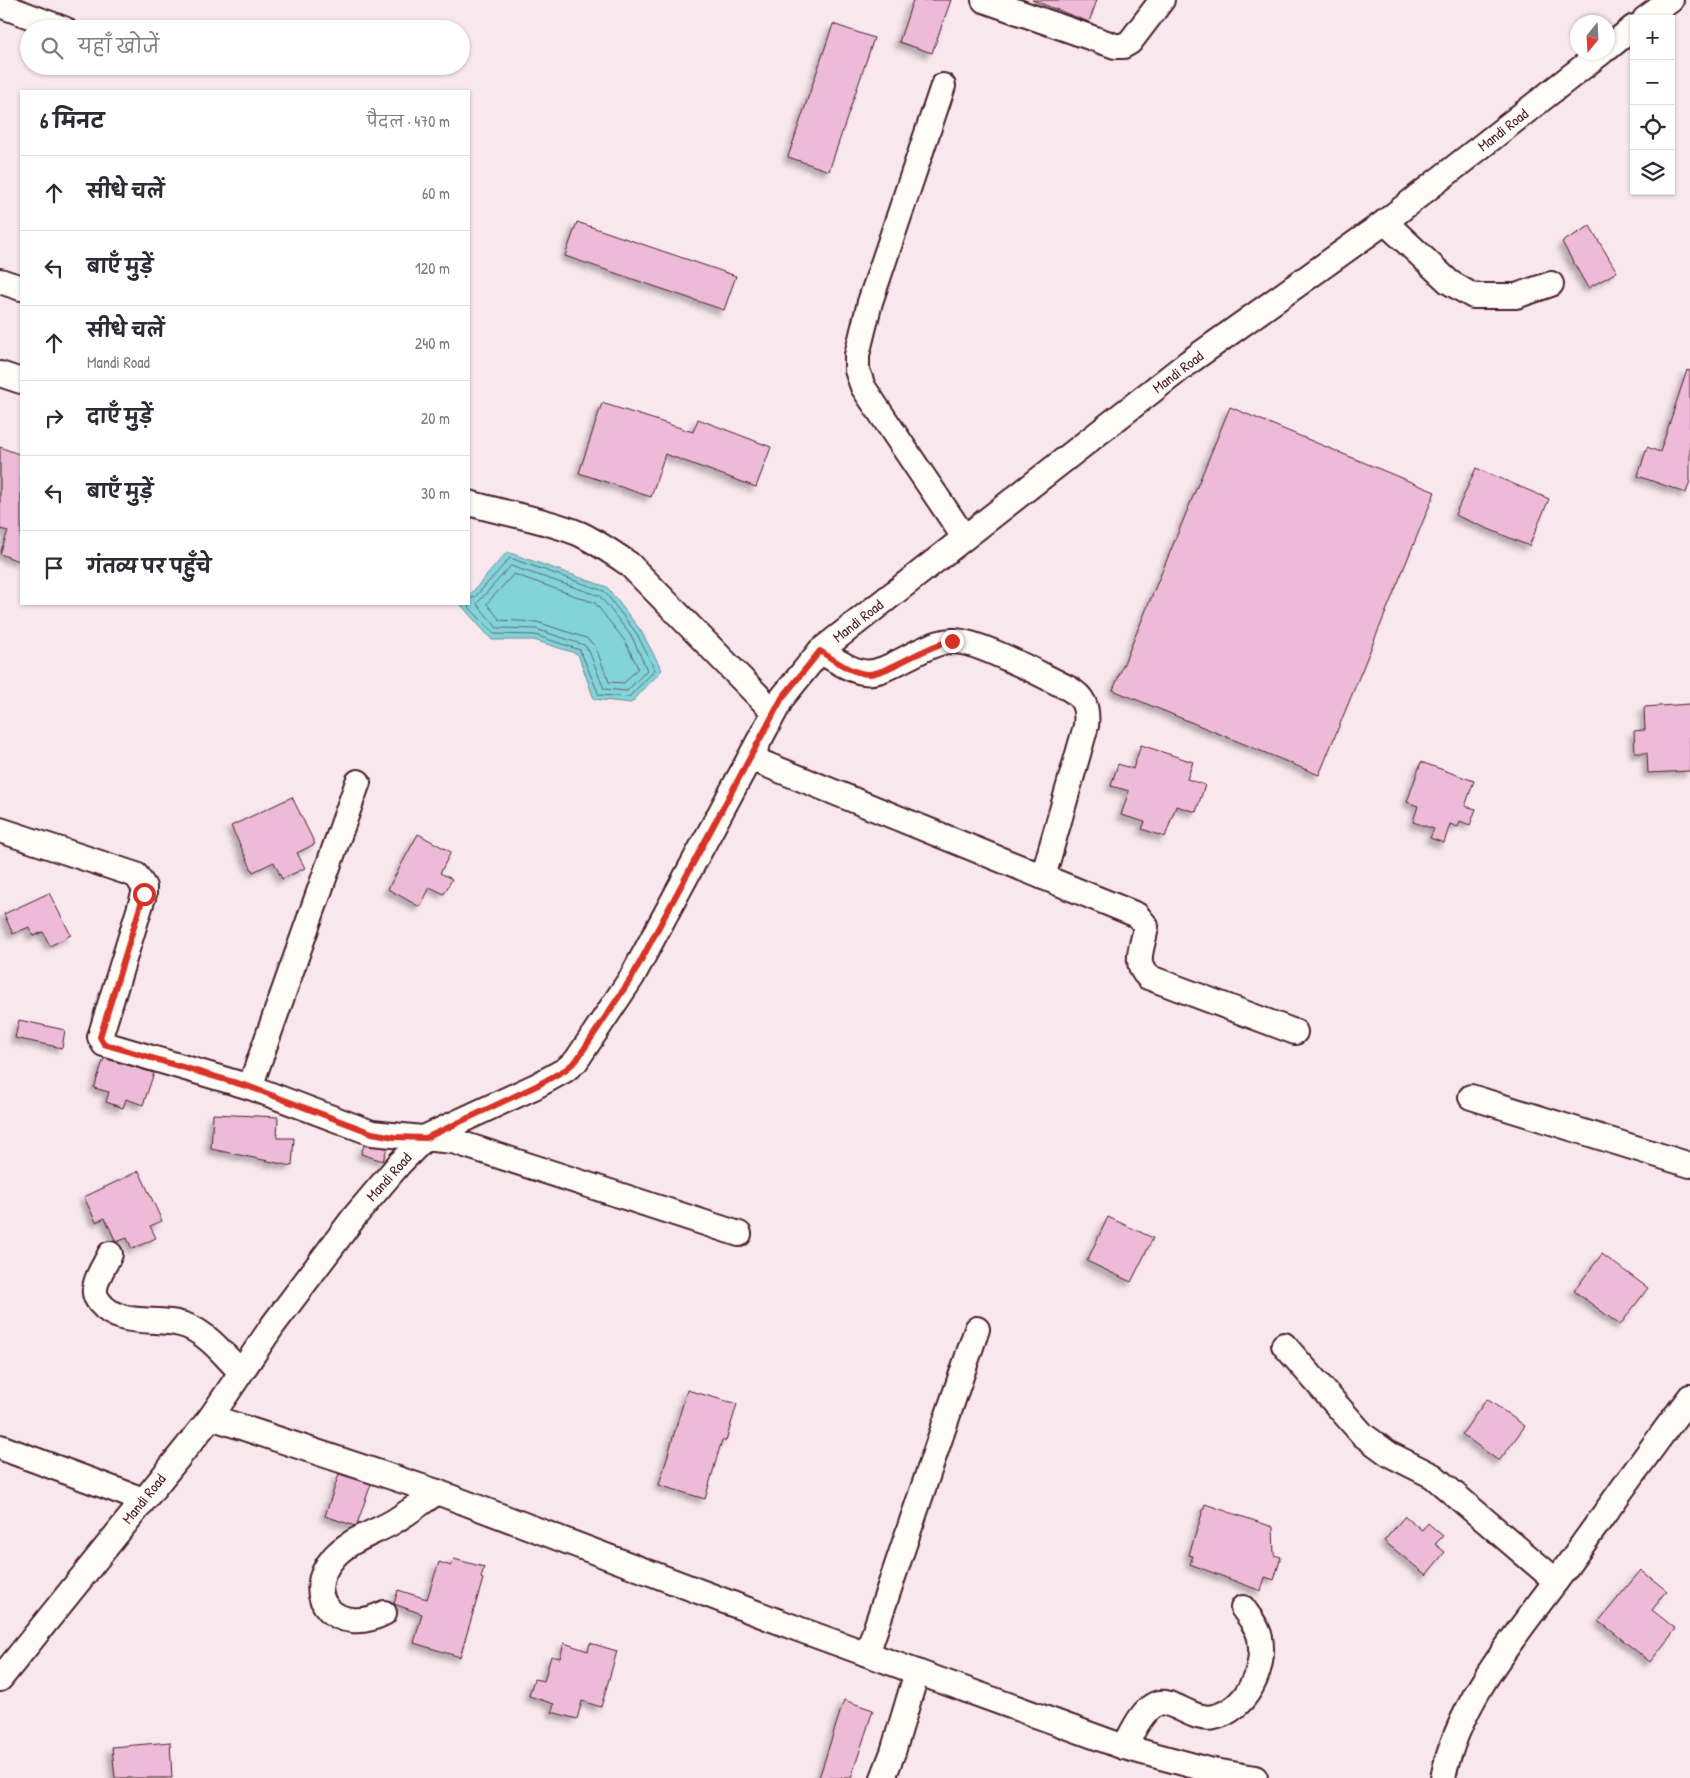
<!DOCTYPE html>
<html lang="hi">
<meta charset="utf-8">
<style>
:root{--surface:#fff;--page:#f2f2f3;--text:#2b2b33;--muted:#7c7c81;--line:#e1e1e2}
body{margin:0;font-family:"Patrick Hand","Playpen Sans Deva",sans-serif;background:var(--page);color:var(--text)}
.controls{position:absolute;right:15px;top:15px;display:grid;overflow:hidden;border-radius:0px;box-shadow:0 1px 4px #0004}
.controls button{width:45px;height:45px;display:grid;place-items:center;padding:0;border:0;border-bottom:1px solid var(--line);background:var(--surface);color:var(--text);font:25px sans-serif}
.compass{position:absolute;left:1570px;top:15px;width:45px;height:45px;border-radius:50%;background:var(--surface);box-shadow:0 1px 4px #0004;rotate:198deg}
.stop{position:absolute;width:15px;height:15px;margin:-11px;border:4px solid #d93025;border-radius:50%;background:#fff}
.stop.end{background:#d93025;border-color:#fff;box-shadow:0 1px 5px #0008}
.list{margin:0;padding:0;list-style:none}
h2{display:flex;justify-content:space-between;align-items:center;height:65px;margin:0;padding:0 20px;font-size:21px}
h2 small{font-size:16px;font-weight:400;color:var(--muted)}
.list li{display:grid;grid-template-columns:32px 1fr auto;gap:15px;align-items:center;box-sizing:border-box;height:75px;padding:0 20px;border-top:1px solid var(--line)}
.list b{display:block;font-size:19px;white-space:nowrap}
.list p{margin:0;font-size:16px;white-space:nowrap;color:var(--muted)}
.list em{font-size:16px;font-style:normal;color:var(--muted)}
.icon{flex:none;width:28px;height:28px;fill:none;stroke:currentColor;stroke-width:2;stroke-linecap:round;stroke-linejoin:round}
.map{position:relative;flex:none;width:1690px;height:1778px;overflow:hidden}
.search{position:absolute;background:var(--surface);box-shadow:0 1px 4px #0004;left:20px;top:20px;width:450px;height:55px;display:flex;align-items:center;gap:12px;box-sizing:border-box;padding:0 18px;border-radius:28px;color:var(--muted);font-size:19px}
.panel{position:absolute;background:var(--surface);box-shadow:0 1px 4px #0004;left:20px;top:90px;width:450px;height:515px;border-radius:0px}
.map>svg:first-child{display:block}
.water{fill:#82d3da;stroke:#6c8b94}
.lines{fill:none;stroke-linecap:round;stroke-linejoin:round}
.shore{stroke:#606771;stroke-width:1}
.building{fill:#edbad8;stroke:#4a1f2b;filter:url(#shadow)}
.minor-casing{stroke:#4a1f2b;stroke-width:28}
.minor{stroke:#fdfcf7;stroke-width:24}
.route{stroke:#d93025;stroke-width:6}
.labels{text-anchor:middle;stroke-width:5;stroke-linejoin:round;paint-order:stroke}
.street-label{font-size:15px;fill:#4a1f2b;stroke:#fdfcf7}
</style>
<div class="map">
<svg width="1690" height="1778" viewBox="0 0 1690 1778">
<defs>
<filter id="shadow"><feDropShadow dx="-4.5" dy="4.5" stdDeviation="2.5" flood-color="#0004"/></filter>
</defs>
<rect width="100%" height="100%" fill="#f8e8ee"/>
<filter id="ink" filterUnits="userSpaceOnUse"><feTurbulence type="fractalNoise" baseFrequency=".02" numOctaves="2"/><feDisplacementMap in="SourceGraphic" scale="10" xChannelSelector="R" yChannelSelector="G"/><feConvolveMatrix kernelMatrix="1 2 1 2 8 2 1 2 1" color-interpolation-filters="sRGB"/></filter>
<g filter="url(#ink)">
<!-- water -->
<path class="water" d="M507,552l100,35 34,44 21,39 -31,33 -37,-4 -16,-45 -44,-14h-42l-31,-35 8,-1v-8z"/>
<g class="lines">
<!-- shore -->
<g class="shore">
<path d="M511,566l89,30 32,41 15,33 -20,21 -23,-2 -15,-38 -5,-6 -48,-16 -39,-1 -20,-24z"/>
<path d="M514,574l81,29 30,38 13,27 -14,15 -15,-1 -14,-36 -9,-8 -49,-16 -37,-2 -13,-16z"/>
<path d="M466,604l28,30 41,1 45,15 19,45 30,2 26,-27 -18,-36 -33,-43 -94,-33 -35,39 -6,2"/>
</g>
</g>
<!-- building -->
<g class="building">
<path d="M913,0h38l-19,53 -33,-11z"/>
<path d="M1032,0h65l-8,22z"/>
<path d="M833,24l41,14 -45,133 -41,-14z"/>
<path d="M577,222l159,54 -12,34 -159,-54z"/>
<path d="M1590,226l27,46 -29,16 -26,-46z"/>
<path d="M1687,370l3,1v110l-4,12 -48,-17 9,-29 13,5z"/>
<path d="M602,403l91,29 5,-13 73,28 -15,40 -91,-33 -14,43 -72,-24z"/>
<path d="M1230,407l205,85 -116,283 -206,-85z"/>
<path d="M0,447l21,8v107l-21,-8 8,-23 -8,-2z"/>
<path d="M1476,468l73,31 -20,47 -74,-31z"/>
<path d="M1690,704v67l-42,2 -1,-20h-12l-1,-22 11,-1 -1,-23z"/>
<path d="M1141,745l52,17 -6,17 18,6 -9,27 -20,-6 -11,31 -23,-8 3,-7 -24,-7 8,-24 -18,-5 7,-22 15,5z"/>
<path d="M1421,762l53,19 -9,25 11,3 -6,16 -10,-4 -2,6 -8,-3 -6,19 -14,-5 4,-9 -21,-7 5,-16 -11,-4z"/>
<path d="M292,797l23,47 -18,9 8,15 -23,11 -8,-17 -21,10 -22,-46z"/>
<path d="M418,834l33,18 -11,21 12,6 -8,15 -14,-7 -10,20 -32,-18z"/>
<path d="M49,893l22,42 -21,11 -7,-14 -10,4 -4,-9 -16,7 -9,-20z"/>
<path d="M19,1020l46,10 -3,18 -47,-10z"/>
<path d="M104,1058l50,15 -11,32 -17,-6 -3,9 -17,-6 3,-10 -15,-4z"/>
<path d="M213,1114l65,3 -1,21h17l-2,28 -81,-17z"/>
<path d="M364,1145l23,3 -4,13 -22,-7z"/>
<path d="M139,1171l23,50 -12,5 6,12 -24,11 -5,-11 -11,4 -11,-24 -9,4 -12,-25z"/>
<path d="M1108,1217l45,21 -22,44 -44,-21z"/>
<path d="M1602,1254l46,34 -28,37 -46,-34z"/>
<path d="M687,1390l50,14 -11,37 -4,-1 -17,59 -46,-14z"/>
<path d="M1487,1399l38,27 -26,35 -37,-27z"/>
<path d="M339,1474l32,10 -14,40 -2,2 -30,-10z"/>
<path d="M1205,1504l68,23 1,28 7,2 -7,23 -9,-3 -4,14 -71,-27 3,-8 -4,-1z"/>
<path d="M1405,1516l17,14 6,-7 15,13 -8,8 10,8 -19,23 -42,-34z"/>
<path d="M454,1559l30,8 -3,11 2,1 -23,78 -46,-14 8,-29 -28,-10 4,-14 29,9 12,-37 12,4z"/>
<path d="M1641,1570l26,21 -15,19 24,19 -26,33 -51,-41z"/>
<path d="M564,1643l24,8 2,-8 27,8 -16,56 -19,-6 -5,18 -25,-7 2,-8 -25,-8 5,-17 10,2 7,-25 9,2z"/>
<path d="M844,1700l29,10 -22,68h-32z"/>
<path d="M170,1742l2,36h-57l-3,-31z"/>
</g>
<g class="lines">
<defs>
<g id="minor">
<path d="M984,0l131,46h8l7,-4 32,-42"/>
<path d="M0,5l64,24"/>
<path d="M1645,19l26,-19"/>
<path d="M1608,48l26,-21"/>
<path d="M943,86l-73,216 -13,53v15l6,17 101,150"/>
<path d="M1385,222l64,60 24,14h43l35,-12"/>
<path d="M0,281l21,7"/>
<path d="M0,374l21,7"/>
<path d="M469,503c37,11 75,16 111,31 17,8 33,19 49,30l145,148"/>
<path d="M820,651c50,31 49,26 100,0 10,-5 21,-10 32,-10 24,-2 91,35 116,47 16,9 20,19 18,38l-43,151"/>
<path d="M750,758l387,157 9,11c-2,19 -14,36 2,51l147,55"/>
<path d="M0,830l136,45 8,12v7l-44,143 4,7 146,43 122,46 81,8 286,93"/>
<path d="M250,1087l108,-305"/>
<path d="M1471,1097l219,68"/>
<path d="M110,1254c-5,11 -14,23 -15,35 -1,6 2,10 5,14 21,26 59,12 87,23 21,8 38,30 53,45"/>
<path d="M1284,1345l79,90 26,19 44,22 123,105"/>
<path d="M211,1417l226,75 364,138 323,117 85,23 46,8"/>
<path d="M0,1447l143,53"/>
<path d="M384,1613c-45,24 -86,-15 -50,-56 15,-17 40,-24 59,-35 15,-9 29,-20 44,-30"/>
<path d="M867,1654l110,-325"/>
<path d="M0,1679l211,-262 62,-92 82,-109 45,-53 26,-26 110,-51 29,-16 11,-9 56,-84 150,-279 38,-47 369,-289 196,-140 217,-170"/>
<path d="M1124,1747c8,-13 17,-37 32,-43 16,-7 36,18 58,13 32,-7 52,-48 46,-79 -2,-11 -11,-21 -17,-30"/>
<path d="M883,1778l10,-26 24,-80"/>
<path d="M1443,1778c16,-79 75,-145 122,-209 41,-57 82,-116 125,-172"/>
</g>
</defs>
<!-- minor casing -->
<use href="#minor" class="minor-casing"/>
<!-- minor -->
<use href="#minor" class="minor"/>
</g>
</g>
<g class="lines" filter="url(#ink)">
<!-- route -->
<path class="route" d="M144,894l-44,143 4,7 146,43 122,46 22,4 32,1 110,-52 29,-16 11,-9 56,-84 150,-279 38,-47c14,9 32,23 49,23 22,-2 55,-28 83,-33"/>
</g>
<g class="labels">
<!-- street labels -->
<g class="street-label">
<text transform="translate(1503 130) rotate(-38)" y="5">Mandi Road</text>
<text transform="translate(1178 372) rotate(-37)" y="5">Mandi Road</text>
<text transform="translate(858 621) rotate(-38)" y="5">Mandi Road</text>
<text transform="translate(389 1177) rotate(-48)" y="5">Mandi Road</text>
<text transform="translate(144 1499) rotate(-51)" y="5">Mandi Road</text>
</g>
</g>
</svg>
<div class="controls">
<button>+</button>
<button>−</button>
<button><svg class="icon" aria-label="locate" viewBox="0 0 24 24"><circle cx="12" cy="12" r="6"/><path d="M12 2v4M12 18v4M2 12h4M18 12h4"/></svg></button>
<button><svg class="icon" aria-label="layers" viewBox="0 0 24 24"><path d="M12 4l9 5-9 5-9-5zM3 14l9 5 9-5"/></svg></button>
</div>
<svg class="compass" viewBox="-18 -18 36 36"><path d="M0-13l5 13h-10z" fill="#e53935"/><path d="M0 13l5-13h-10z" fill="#7c7c81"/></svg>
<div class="stop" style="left:144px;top:894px"></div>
<div class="stop end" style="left:952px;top:641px"></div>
<div class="search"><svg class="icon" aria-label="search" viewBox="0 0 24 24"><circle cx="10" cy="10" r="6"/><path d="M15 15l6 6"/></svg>यहाँ खोजें</div>
<section class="panel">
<h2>6 मिनट<small>पैदल · 470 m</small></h2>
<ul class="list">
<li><svg class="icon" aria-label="ahead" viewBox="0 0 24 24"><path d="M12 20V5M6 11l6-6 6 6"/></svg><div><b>सीधे चलें</b></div><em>60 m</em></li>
<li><svg class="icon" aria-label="left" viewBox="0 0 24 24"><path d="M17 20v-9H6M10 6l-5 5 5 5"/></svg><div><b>बाएँ मुड़ें</b></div><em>120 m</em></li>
<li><svg class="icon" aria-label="ahead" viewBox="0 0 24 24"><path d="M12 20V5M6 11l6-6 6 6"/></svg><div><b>सीधे चलें</b><p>Mandi Road</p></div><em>240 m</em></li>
<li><svg class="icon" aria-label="right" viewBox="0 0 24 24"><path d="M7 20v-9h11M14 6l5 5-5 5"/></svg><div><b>दाएँ मुड़ें</b></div><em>20 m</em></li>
<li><svg class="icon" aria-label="left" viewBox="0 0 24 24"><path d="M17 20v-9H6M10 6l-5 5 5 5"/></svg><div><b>बाएँ मुड़ें</b></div><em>30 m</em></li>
<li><svg class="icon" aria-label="arrive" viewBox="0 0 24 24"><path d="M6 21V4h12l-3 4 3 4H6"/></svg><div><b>गंतव्य पर पहुँचे</b></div></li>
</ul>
</section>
</div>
